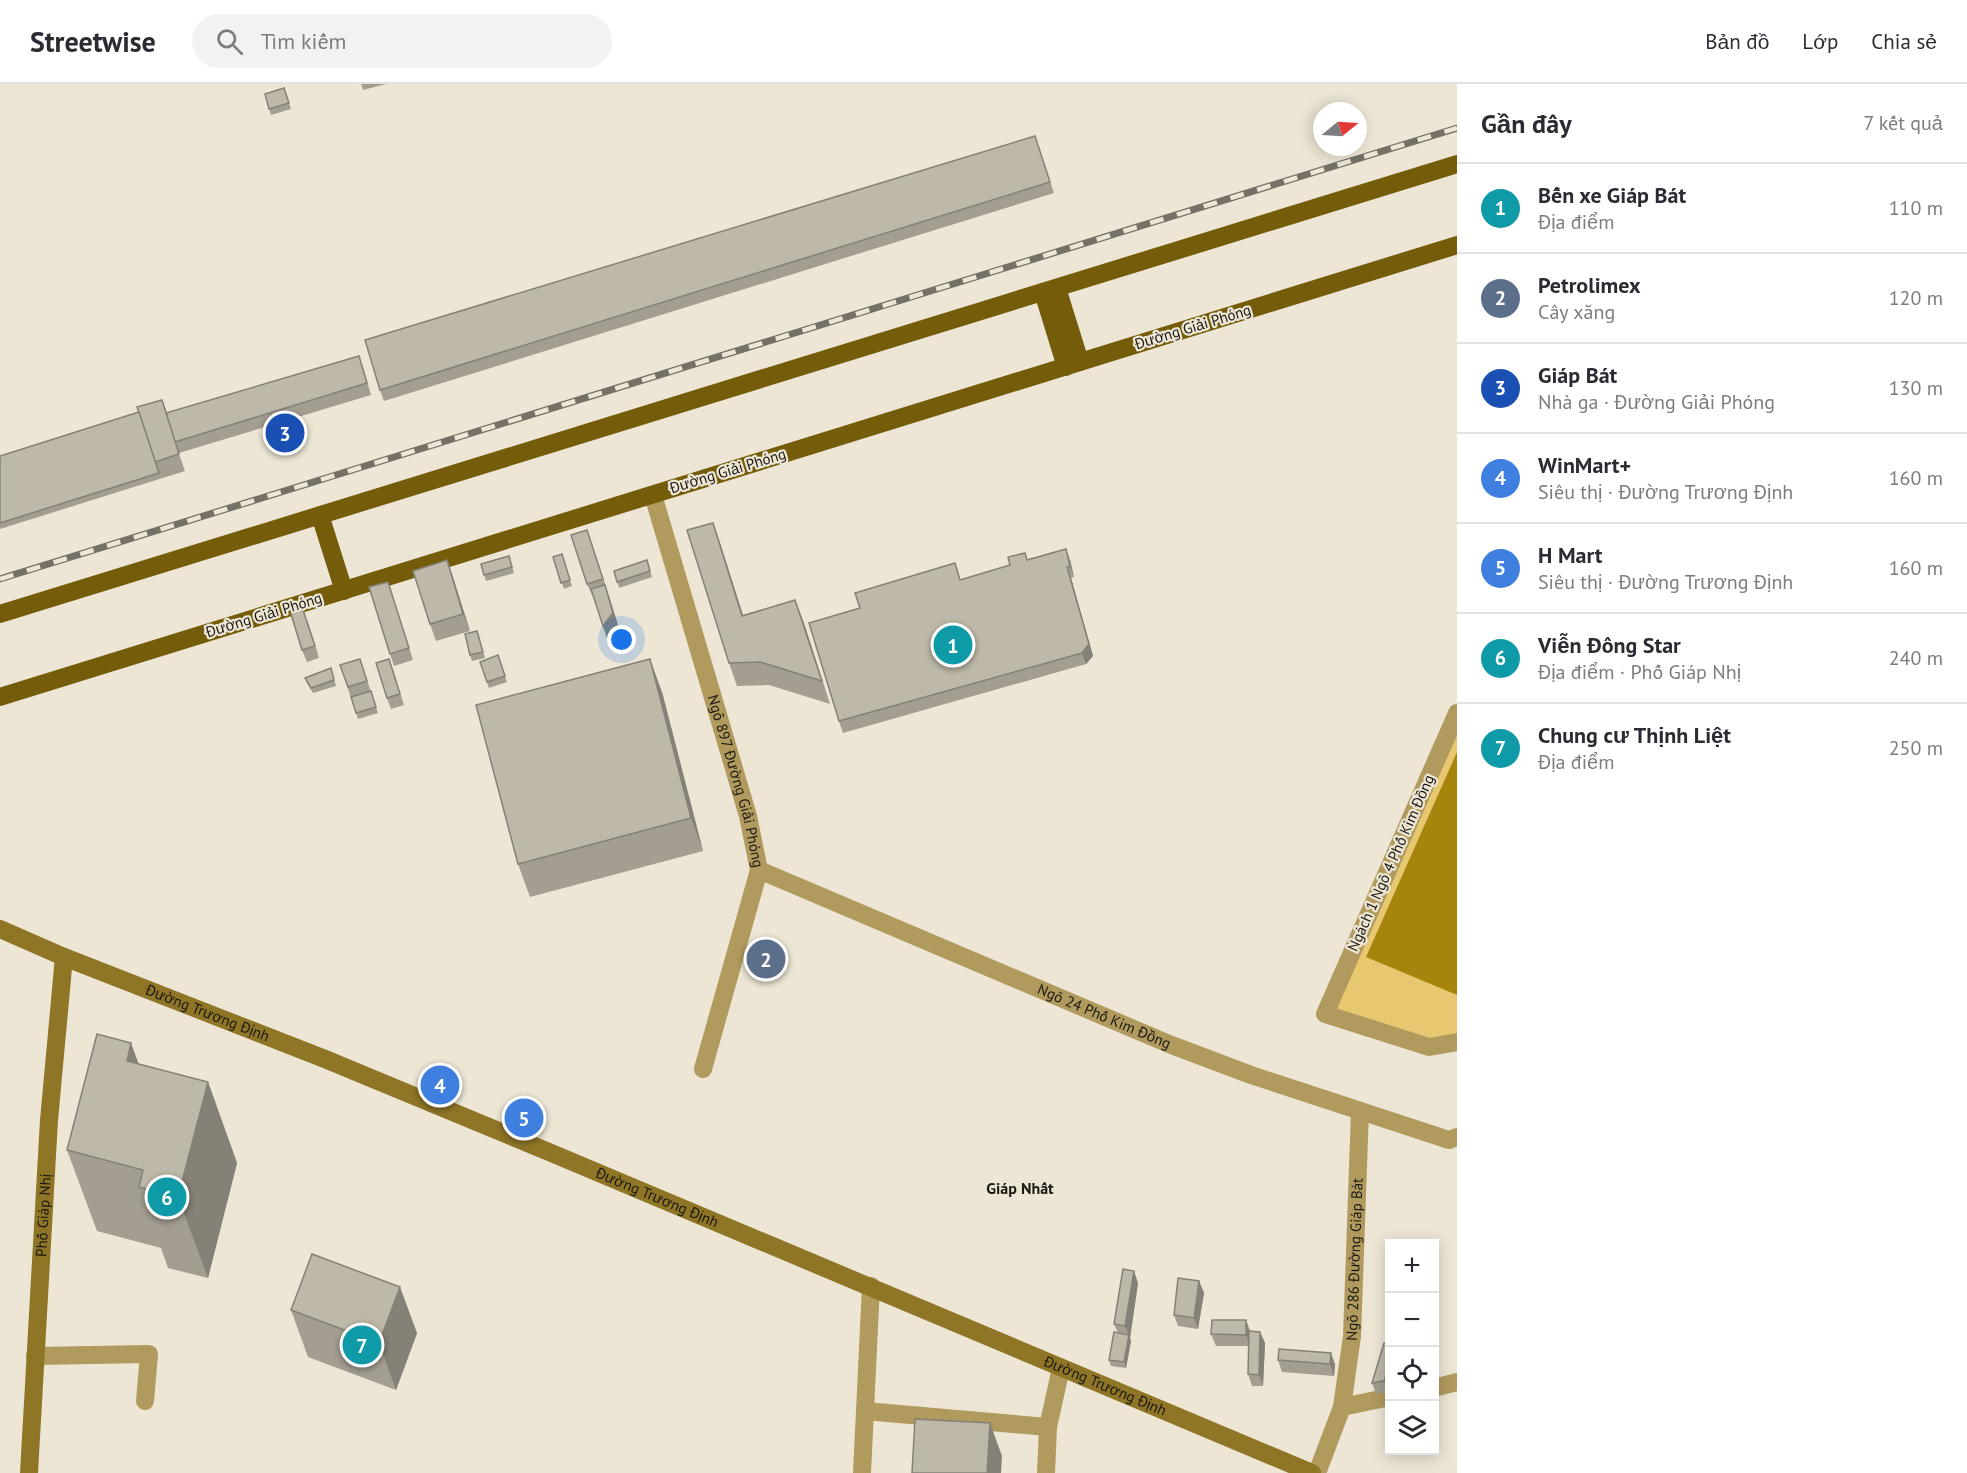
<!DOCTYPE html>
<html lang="vi">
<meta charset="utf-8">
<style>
:root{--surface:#fff;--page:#f2f2f3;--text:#2b2b33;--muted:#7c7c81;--line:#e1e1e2;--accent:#6832a8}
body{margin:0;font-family:"PT Sans",sans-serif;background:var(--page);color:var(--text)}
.controls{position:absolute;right:18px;bottom:18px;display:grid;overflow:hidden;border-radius:0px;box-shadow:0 3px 15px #0003}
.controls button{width:54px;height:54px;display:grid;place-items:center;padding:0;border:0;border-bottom:2px solid var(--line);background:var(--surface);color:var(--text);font:30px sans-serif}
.compass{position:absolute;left:1313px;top:18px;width:54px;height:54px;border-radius:50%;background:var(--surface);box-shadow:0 3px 15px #0003;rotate:72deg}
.you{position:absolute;left:622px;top:556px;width:21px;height:21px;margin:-15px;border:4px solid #fff;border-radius:50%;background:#1a73e8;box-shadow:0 0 0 9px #1a73e833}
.badge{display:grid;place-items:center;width:39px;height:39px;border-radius:50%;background:var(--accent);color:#fff;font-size:20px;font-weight:700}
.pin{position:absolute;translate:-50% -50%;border:3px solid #fff;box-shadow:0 2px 6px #0006}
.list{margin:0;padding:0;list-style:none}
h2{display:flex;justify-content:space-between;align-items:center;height:78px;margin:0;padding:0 24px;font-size:26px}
h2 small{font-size:20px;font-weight:400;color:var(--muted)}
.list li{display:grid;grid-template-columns:39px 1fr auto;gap:18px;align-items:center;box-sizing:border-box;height:90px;padding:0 24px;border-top:2px solid var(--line)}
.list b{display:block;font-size:22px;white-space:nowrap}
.list p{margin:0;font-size:20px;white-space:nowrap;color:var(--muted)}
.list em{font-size:20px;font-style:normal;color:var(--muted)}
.icon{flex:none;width:33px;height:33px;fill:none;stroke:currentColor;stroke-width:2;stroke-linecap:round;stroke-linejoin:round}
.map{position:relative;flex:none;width:1457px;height:1389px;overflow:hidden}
header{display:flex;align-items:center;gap:36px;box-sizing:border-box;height:84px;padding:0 30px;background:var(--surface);border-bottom:2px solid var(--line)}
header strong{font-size:28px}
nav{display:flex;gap:33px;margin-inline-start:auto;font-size:21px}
.search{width:420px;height:54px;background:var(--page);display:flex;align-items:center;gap:15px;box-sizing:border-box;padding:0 21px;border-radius:33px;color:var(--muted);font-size:22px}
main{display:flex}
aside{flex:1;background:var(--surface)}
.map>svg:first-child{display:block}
.green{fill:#e7c871}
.water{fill:#a7850d}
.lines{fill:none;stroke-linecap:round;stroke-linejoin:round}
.street{stroke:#b09a5e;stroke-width:18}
.secondary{stroke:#8f7526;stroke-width:18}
.primary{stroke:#745c0b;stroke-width:18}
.rail-casing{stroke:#767167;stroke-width:7}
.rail{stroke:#ede6d5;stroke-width:4.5;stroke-dasharray:14;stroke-linecap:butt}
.wall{fill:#a39e90}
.shaded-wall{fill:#858176}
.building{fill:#beb8a8;stroke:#858176;stroke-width:1.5}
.labels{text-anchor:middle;stroke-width:4.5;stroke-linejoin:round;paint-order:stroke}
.street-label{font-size:15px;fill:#1a1812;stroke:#ede6d5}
.neighbourhood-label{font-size:16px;font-weight:bold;fill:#1a1812;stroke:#ede6d5}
</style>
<header>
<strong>Streetwise</strong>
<div class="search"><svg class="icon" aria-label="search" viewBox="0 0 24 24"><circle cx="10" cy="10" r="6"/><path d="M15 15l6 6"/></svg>Tìm kiếm</div>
<nav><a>Bản đồ</a><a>Lớp</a><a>Chia sẻ</a></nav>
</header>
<main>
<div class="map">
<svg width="1457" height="1389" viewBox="0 0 1457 1389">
<rect width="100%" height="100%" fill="#ede6d5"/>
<!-- green -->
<path class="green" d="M1457,643v310l-18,5 -108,-32z"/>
<!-- water -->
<path class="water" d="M1457,668v243l-91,-38z"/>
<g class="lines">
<!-- street -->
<g class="street">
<path id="s1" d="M653,411l95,321 11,54 -56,199"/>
<path d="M1457,629l-132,301 104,33 28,-5"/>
<path id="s2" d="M759,786l410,174 82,31 198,65 8,-3"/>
<path d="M35,1272l114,-2 -4,47"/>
<path d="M1434,1304l23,-6"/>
<path d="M1342,1323l48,-10"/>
<path d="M865,1327l183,16"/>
<path d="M862,1389l9,-187"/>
<path d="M1046,1389l2,-46 13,-59"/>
<path id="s3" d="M1317,1389l25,-66 10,-71 8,-225"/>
</g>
<!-- secondary -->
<g class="secondary">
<path id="s4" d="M0,845l64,28 261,102 224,93 763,321"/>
<path id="s5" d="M29,1389l20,-353 15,-163"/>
</g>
<!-- primary -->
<g class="primary">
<path d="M1057,204l23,74"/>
<path d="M1043,208l23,75"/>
<path d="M320,431l24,76"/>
<path d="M0,530l1457,-450"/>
<path d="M0,613l1457,-452"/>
</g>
<defs>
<path id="rail" d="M0,495l1457,-451"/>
</defs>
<!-- rail casing -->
<use href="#rail" class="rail-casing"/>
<!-- rail -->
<use href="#rail" class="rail"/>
</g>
<!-- wall -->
<g class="wall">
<path d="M361,0h25l-23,6z"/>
<path d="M284,4l7,21 -20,6 -6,-21z"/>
<path d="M1035,52l19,57 -670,208 -4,-11z"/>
<path d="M363,283l8,28 -192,58 -1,-2 7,20 -185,58v-73l139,-44 23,-12 5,13z"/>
<path d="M713,439l8,23 22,69 52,-15 35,104 -61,-19 -32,1 -8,-23z"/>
<path d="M587,446l31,95 -11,13 -14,-43h-1l-5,-11z"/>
<path d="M1025,469l3,7h42l4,17 -3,1 22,78 -7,8 -243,69 -4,-12 122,-141 49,-15z"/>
<path d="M562,470l10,32 -8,3 -11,-32z"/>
<path d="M509,472l5,17 -28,8 -5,-17z"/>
<path d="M447,476l23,71 -34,10 -6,-17z"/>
<path d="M647,476l5,17 -33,11 -5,-17z"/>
<path d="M388,498l25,78 -19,6 -4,-12z"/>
<path d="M308,538l11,36 -12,4 -5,-12z"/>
<path d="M477,547l8,27 -13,3 -2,-6z"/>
<path d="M498,571l9,27 -18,6 -9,-26z"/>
<path d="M360,575l18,54 -20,6 -18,-54z"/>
<path d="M331,584l5,18 -23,7 -6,-10 -2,-5z"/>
<path d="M393,586l11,35 -13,4 -4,-11z"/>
<path d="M662,608l41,159 -173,46 -12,-33z"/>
<path d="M139,980l69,18 29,81 -29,115 -40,-10 -7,-20 -64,-17 -30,-81z"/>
<path d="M1199,1197l5,12 -6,36 -20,-3 -4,-11z"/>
<path d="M1138,1199l-8,55 1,3 -5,27 -15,-2 -2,-6 9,-27 -4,-9z"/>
<path d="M291,1226l126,23 -21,57 -88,-33z"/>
<path d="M1246,1236l4,11 10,1 5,11 -2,43h-11l-4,-12 1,-28h-33l-5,-12z"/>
<path d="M1389,1259l-1,49 -12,2 -4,-11z"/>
<path d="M1278,1276l57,4 -1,12 -52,-4z"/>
</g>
<!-- shaded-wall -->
<g class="shaded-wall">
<path d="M713,439l8,23 29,92 -8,-22z"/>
<path d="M587,446l22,66 9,29 -11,13 -4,-12 2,-40z"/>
<path d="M1066,465l4,11 4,17 -4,-11z"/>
<path d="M447,476l6,17 17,54 -7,-17z"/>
<path d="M1067,483l4,11 22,78 -7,8 -4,-11z"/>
<path d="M795,516l9,23 26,81 -8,-23z"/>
<path d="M650,575l12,33 41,159 -12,-33z"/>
<path d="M131,959l30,82 -34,-64z"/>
<path d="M208,998l29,81 -29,115 -30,-81z"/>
<path d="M1134,1187l4,12 -8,55 -5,-12z"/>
<path d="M1199,1197l5,12 -6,36 -4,-11z"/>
<path d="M400,1203l17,46 -21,57 -17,-47z"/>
<path d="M1246,1236l4,12v14l-4,-11z"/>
<path d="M1260,1248l5,11 -2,43 -4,-11z"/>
<path d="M1129,1251l2,6 -5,27 -2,-6z"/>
<path d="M1331,1269l4,11 -1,12 -4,-12z"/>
<path d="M1389,1280v24l-1,4 -4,-11z"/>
<path d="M990,1339l12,33 -1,17h-14z"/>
</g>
<!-- building -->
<g class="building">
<path d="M284,4l5,15 -20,6 -4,-15z"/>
<path d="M1035,52l15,46 -670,208 -15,-50z"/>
<path d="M359,272l8,27 -192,59 -9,-29z"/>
<path d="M162,316l17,54 -24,8 -18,-55z"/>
<path d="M139,328l20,61 -159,50v-67z"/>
<path d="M713,439l29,93 53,-16 27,81 -62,-19 -31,1 -42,-133z"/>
<path d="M587,446l16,49 -16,5 -16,-49z"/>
<path d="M1066,465l4,17 -3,1 22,77 -7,9 -243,68 -30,-98 51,-15 -5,-15 100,-30 5,17 50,-15 -2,-8 17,-4 2,7z"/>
<path d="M562,470l8,26 -9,3 -8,-26z"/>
<path d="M509,472l3,11 -28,8 -3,-11z"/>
<path d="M447,476l16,54 -33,10 -17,-53z"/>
<path d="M647,476l3,11 -33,11 -3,-11z"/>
<path d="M388,498l21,66 -19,6 -21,-67z"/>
<path d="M605,501l8,28 -10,13 -12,-37z"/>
<path d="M303,526l12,36 -13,4 -11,-36z"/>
<path d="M477,547l6,21 -13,3 -5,-21z"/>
<path d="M498,571l7,21 -18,6 -7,-20z"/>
<path d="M360,575l7,22 -19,6 -8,-22z"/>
<path d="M389,575l11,35 -13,4 -11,-35z"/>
<path d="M650,575l41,159 -173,46 -42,-159z"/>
<path d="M331,584l3,12 -23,8 -6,-10z"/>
<path d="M371,607l5,16 -20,6 -5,-16z"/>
<path d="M97,950l34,9 -4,18 81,21 -30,115 -39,-10 4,-17 -76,-20z"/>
<path d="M312,1170l88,33 -21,56 -88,-33z"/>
<path d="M1123,1185l11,2 -9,55 -11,-2z"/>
<path d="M1178,1194l21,3 -5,37 -20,-3z"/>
<path d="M1212,1236h34v15l-35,-1z"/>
<path d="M1249,1247l11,1 -1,43 -11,-1z"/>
<path d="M1114,1248l15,3 -5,27 -15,-2z"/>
<path d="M1384,1259h5v21l-5,17 -12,2z"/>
<path d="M1279,1265l52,4 -1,11 -52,-4z"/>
<path d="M915,1335l75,4 -3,50h-75z"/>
</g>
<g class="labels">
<!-- street labels -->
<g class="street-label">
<text transform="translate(1193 243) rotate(-17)" y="5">Đường Giải Phóng</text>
<text transform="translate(728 387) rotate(-17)" y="5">Đường Giải Phóng</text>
<text transform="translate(264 531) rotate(-17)" y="5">Đường Giải Phóng</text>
<text dy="5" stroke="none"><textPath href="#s1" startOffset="298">Ngõ 897 Đường Giải Phóng</textPath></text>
<text transform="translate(1391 779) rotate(-66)" y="5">Ngách 1 Ngõ 4 Phố Kim Đồng</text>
<text dy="5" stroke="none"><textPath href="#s4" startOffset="224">Đường Trương Định</textPath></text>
<text dy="5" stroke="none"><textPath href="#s2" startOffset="375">Ngõ 24 Phố Kim Đồng</textPath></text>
<text dy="5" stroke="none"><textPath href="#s4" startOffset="710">Đường Trương Định</textPath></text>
<text dy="5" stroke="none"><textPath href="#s5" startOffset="258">Phố Giáp Nhị</textPath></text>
<text dy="5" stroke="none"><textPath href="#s3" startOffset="219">Ngõ 286 Đường Giáp Bát</textPath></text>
<text dy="5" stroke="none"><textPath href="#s4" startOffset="1196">Đường Trương Định</textPath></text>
</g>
<!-- neighbourhood labels -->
<g class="neighbourhood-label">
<text x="1020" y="1110">Giáp Nhất</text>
</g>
</g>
</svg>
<div class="controls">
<button>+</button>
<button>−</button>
<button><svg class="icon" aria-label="locate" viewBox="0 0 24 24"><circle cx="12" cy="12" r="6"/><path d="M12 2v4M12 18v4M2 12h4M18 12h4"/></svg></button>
<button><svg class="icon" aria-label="layers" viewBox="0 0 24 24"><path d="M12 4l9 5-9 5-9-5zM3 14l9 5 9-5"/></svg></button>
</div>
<svg class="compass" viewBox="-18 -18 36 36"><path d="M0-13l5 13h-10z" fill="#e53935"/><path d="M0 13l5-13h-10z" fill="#7c7c81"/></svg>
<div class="you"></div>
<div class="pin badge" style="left:953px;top:561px;background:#0f9aa8">1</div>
<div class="pin badge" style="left:766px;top:875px;background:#5c6f8a">2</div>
<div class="pin badge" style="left:285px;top:349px;background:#1a4fb4">3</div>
<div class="pin badge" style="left:440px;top:1001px;background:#3f7fe0">4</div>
<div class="pin badge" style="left:524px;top:1034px;background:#3f7fe0">5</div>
<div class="pin badge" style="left:167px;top:1113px;background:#0f9aa8">6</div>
<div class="pin badge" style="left:362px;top:1261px;background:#0f9aa8">7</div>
</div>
<aside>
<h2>Gần đây<small>7 kết quả</small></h2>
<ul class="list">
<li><span class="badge" style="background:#0f9aa8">1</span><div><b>Bến xe Giáp Bát</b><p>Địa điểm</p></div><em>110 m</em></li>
<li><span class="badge" style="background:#5c6f8a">2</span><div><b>Petrolimex</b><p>Cây xăng</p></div><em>120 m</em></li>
<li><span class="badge" style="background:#1a4fb4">3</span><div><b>Giáp Bát</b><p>Nhà ga · Đường Giải Phóng</p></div><em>130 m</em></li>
<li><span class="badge" style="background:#3f7fe0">4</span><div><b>WinMart+</b><p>Siêu thị · Đường Trương Định</p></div><em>160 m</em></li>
<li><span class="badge" style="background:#3f7fe0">5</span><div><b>H Mart</b><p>Siêu thị · Đường Trương Định</p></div><em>160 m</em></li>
<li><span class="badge" style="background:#0f9aa8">6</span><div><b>Viễn Đông Star</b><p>Địa điểm · Phố Giáp Nhị</p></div><em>240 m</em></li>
<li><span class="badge" style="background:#0f9aa8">7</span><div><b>Chung cư Thịnh Liệt</b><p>Địa điểm</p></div><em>250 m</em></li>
</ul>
</aside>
</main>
